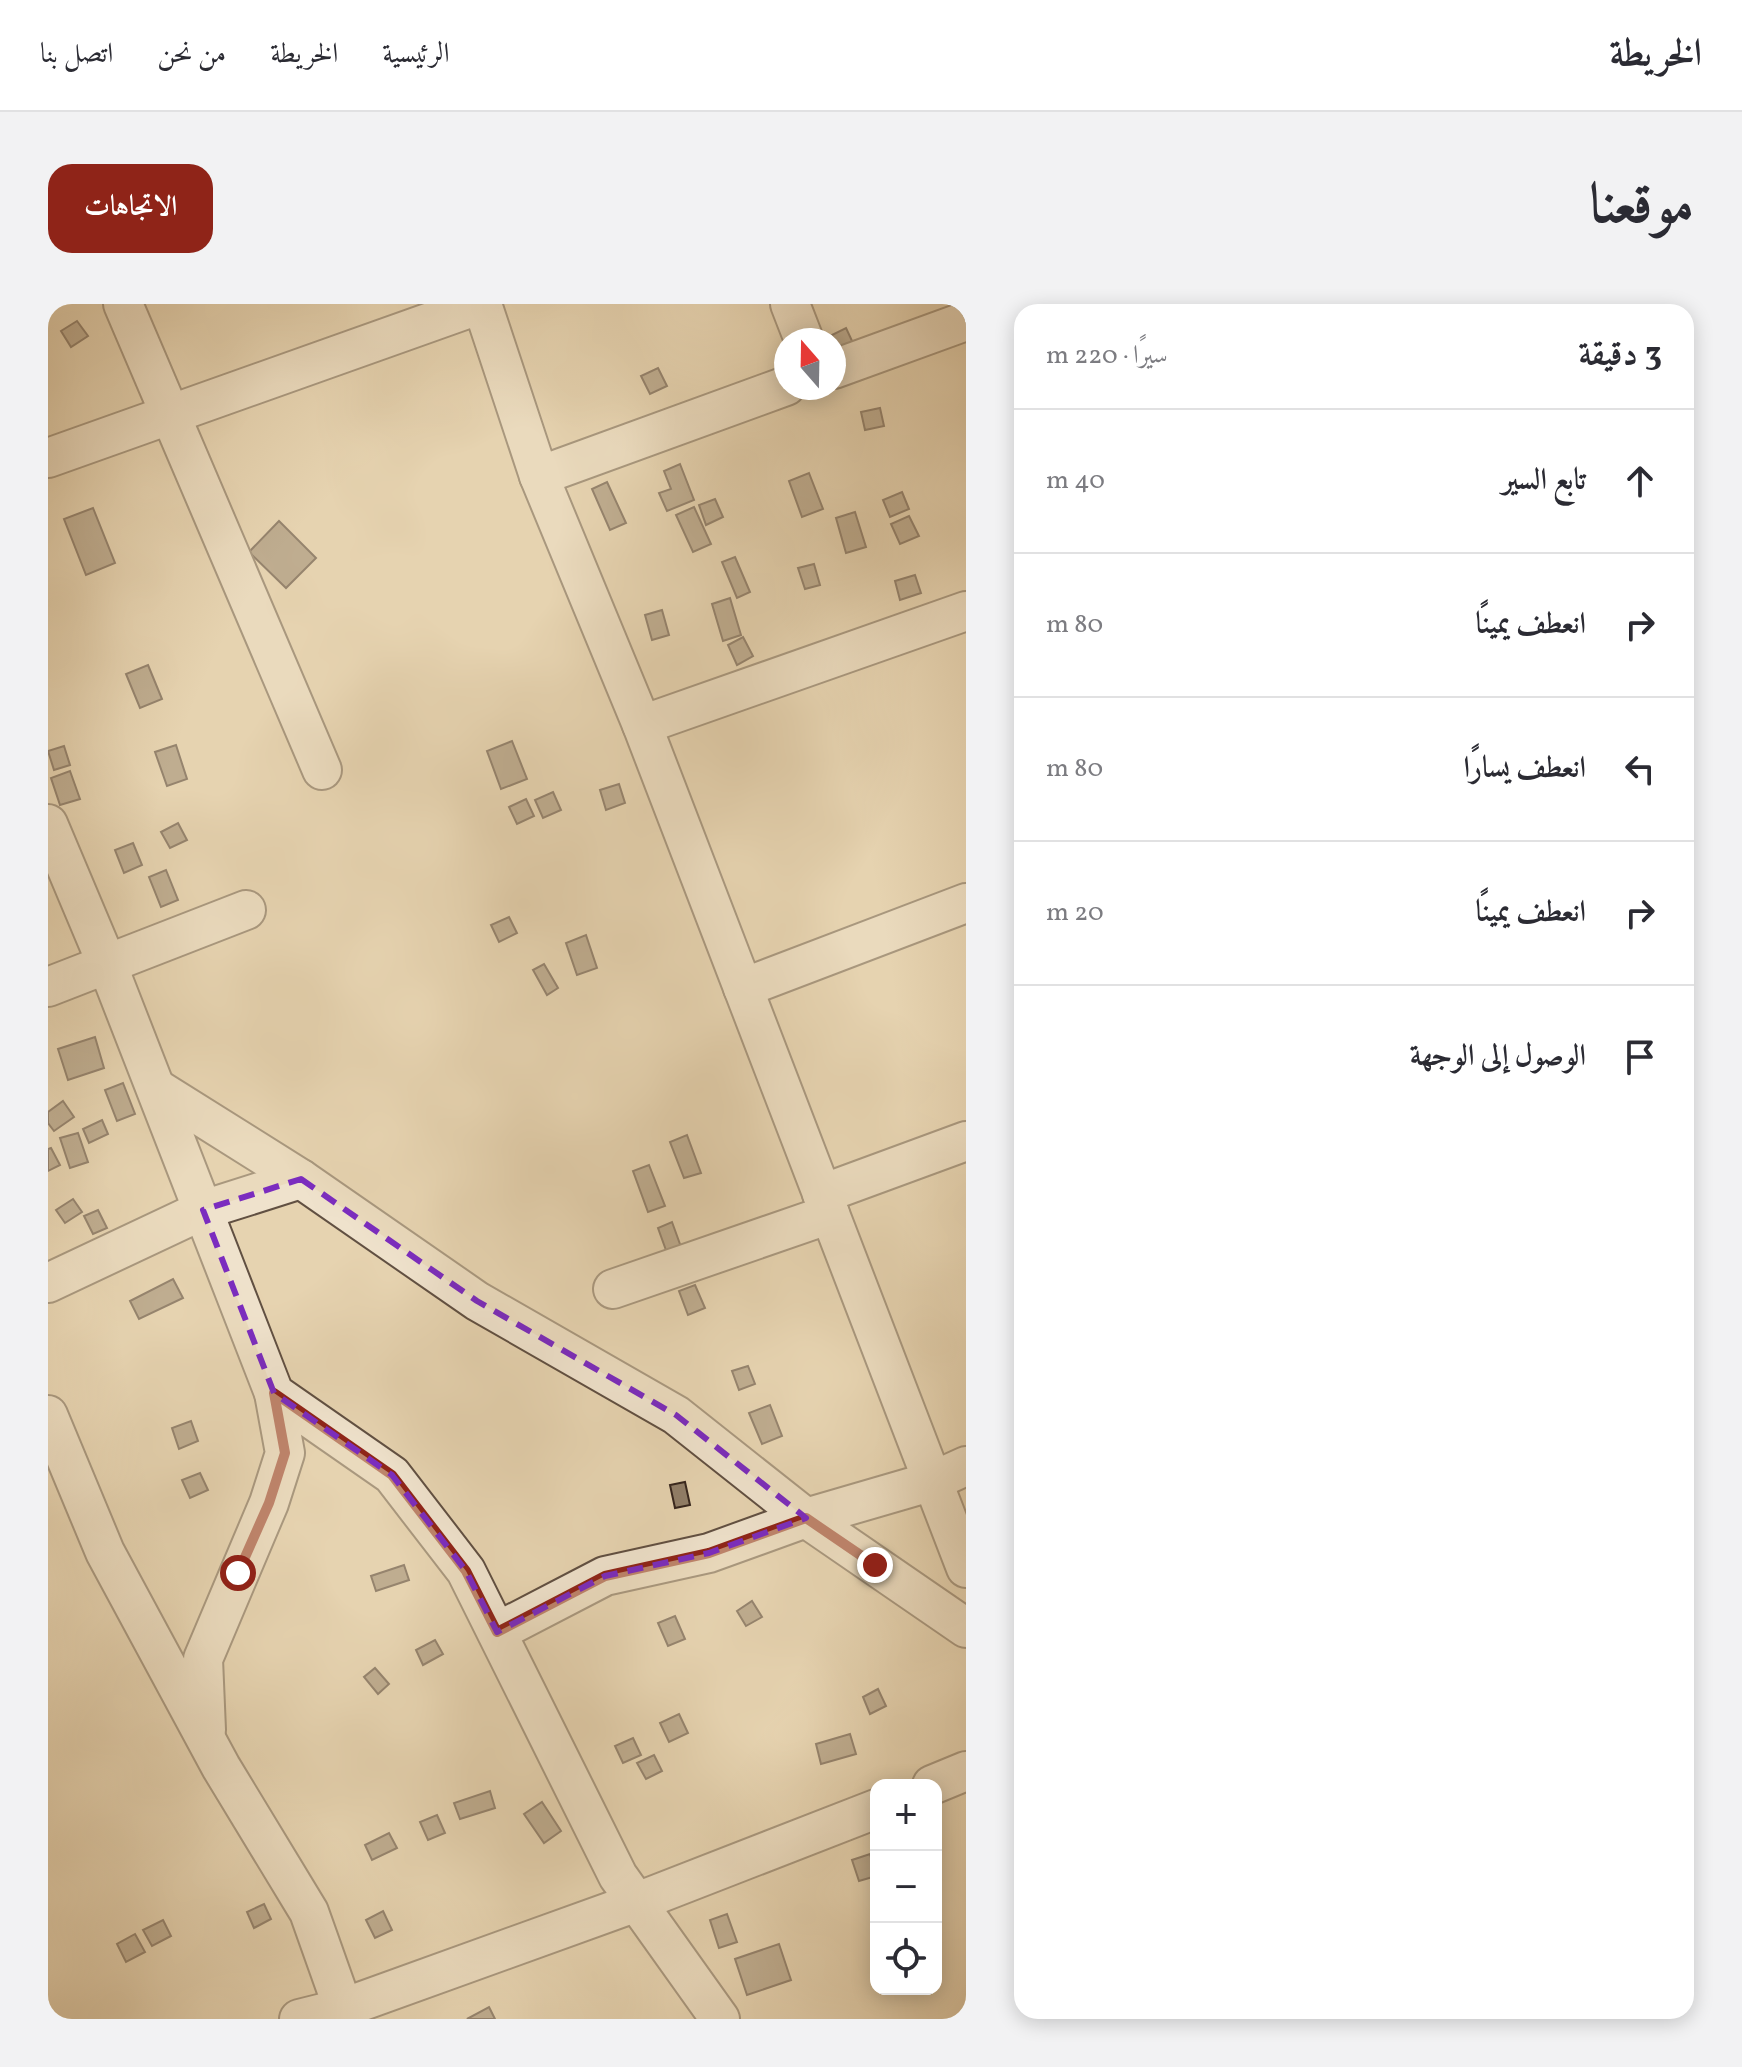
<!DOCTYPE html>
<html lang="ar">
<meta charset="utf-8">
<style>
:root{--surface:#fff;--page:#f2f2f3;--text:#2b2b33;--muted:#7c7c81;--line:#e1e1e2;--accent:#8f2418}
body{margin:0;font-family:Vollkorn,Amiri,serif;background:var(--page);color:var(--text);direction:rtl}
.controls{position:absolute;right:24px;bottom:24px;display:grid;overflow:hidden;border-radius:16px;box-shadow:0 4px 20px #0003}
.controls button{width:72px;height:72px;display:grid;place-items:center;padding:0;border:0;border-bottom:2px solid var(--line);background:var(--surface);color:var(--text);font:40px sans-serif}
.compass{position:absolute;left:726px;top:24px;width:72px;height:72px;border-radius:50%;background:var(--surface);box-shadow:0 4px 20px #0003;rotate:340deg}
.stop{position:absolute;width:24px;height:24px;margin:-18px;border:6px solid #8f2418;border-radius:50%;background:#fff}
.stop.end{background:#8f2418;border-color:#fff;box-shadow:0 2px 8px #0008}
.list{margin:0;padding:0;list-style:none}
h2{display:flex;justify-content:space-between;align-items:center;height:104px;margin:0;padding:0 32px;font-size:34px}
h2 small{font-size:26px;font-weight:400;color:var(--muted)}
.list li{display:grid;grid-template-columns:52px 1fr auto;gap:24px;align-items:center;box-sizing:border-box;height:144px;padding:0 32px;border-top:2px solid var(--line)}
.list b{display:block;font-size:30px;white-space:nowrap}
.list em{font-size:26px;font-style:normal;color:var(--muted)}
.icon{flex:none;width:44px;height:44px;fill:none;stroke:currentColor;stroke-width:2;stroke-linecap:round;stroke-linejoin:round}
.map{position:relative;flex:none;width:918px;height:1715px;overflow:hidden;direction:ltr;border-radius:24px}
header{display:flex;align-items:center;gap:48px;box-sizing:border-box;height:112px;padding:0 40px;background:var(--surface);border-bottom:2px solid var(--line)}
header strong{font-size:38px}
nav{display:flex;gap:44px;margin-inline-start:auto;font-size:28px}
.intro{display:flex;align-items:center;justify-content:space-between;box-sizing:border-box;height:192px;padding:0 48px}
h1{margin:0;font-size:56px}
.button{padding:20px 36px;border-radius:24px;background:var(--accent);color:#fff;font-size:28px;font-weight:700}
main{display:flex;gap:48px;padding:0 48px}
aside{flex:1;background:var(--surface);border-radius:24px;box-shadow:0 4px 20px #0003}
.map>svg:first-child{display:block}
.building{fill:#917f69;stroke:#35251d;stroke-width:2}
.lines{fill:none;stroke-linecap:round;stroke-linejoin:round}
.minor-casing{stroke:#615042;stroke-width:42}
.minor{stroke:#efe2cc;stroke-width:38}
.route{stroke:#8f2418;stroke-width:10}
.marked{fill:none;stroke:#7b2cbf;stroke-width:6;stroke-dasharray:16 10;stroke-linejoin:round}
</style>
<header>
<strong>الخريطة</strong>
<nav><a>الرئيسية</a><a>الخريطة</a><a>من نحن</a><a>اتصل بنا</a></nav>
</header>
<div class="intro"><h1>موقعنا</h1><a class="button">الاتجاهات</a></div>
<main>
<aside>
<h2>3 دقيقة<small>سيرًا · 220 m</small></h2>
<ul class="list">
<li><svg class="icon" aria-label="ahead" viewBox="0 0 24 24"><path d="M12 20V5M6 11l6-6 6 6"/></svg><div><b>تابع السير</b></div><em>40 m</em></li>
<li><svg class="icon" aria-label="right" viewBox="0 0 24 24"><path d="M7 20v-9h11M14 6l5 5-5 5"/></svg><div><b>انعطف يمينًا</b></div><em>80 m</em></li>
<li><svg class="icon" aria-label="left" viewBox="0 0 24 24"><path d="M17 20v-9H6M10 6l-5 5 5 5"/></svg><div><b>انعطف يسارًا</b></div><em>80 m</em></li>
<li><svg class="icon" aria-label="right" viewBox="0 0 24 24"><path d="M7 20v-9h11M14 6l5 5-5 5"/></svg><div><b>انعطف يمينًا</b></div><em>20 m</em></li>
<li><svg class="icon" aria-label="arrive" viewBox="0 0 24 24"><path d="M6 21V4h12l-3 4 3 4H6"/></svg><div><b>الوصول إلى الوجهة</b></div></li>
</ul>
</aside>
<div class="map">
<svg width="918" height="1715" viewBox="0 0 918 1715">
<rect width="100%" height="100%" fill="#e6d3b0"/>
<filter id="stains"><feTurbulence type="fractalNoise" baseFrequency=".0025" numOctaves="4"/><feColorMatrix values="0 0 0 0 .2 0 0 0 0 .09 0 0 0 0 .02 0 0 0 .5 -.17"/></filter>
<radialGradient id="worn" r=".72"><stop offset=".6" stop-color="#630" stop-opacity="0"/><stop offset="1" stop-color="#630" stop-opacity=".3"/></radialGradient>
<!-- building -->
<g class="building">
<path d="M29,17l11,15 -17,11 -10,-16z"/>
<path d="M798,24l7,15 -16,8 -3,-11h-2l-2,-4z"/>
<path d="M610,64l9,18 -17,8 -9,-18z"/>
<path d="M832,104l4,18 -19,4 -4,-18z"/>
<path d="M632,160l14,36 -27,11 -8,-18 12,-4 -7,-18z"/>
<path d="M761,169l14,36 -21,8 -13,-36z"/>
<path d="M559,178l19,41 -16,7 -18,-41z"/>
<path d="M854,188l7,17 -19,8 -7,-17z"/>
<path d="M667,195l8,18 -17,8 -7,-20z"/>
<path d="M646,203l17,37 -18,8 -17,-37z"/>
<path d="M45,204l22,55 -29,12 -22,-56z"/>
<path d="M807,208l11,35 -20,6 -10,-35z"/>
<path d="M861,212l10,20 -19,8 -9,-20z"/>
<path d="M231,217l37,37 -30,30 -37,-36z"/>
<path d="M687,253l15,35 -13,6 -15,-36z"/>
<path d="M766,260l6,21 -15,4 -7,-21z"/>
<path d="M867,271l6,18 -21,7 -5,-19z"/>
<path d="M682,294l11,37 -18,6 -11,-37z"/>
<path d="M614,306l7,25 -17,5 -7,-25z"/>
<path d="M695,333l10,19 -16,9 -9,-20z"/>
<path d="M100,361l14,34 -22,9 -14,-34z"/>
<path d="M464,437l15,38 -26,10 -14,-38z"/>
<path d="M128,441l11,34 -20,7 -12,-34z"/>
<path d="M16,442l6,19 -16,5 -6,-19z"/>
<path d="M22,467l10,28 -20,6 -9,-27z"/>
<path d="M571,480l6,19 -19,7 -6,-20z"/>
<path d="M505,488l8,18 -18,8 -8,-18z"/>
<path d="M478,495l8,17 -17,8 -8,-17z"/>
<path d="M130,519l9,17 -17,8 -9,-16z"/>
<path d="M85,539l9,22 -18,8 -9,-23z"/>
<path d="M118,566l12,30 -17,7 -12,-30z"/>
<path d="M461,613l8,16 -18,9 -8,-17z"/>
<path d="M538,631l11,33 -20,7 -11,-32z"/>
<path d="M496,660l14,24 -11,7 -14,-25z"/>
<path d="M47,733l9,31 -36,12 -10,-31z"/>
<path d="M75,779l12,31 -18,7 -12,-31z"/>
<path d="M15,797l11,16 -20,14 -6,-8v-11z"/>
<path d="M54,816l6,14 -19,9 -6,-14z"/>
<path d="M30,829l10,29 -18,6 -10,-30z"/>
<path d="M639,831l14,38 -17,5 -14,-36z"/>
<path d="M3,844l9,17 -12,6v-22z"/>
<path d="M601,861l16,41 -17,6 -15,-41z"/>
<path d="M25,895l9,13 -17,11 -9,-13z"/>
<path d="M50,906l9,18 -14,6 -9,-18z"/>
<path d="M624,918l9,25 -14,6 -9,-25z"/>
<path d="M125,975l10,19 -44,21 -9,-18z"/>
<path d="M647,981l10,23 -17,7 -9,-24z"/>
<path d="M700,1062l7,18 -16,6 -7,-19z"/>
<path d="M722,1101l12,31 -20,8 -13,-31z"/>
<path d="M143,1117l7,20 -19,8 -7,-21z"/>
<path d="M152,1169l8,17 -18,8 -8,-18z"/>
<path d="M637,1178l5,23 -15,3 -5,-23z"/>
<path d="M356,1261l5,15 -33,11 -5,-15z"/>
<path d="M704,1297l10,16 -16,9 -9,-15z"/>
<path d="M627,1312l10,23 -17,7 -10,-23z"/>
<path d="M387,1336l8,14 -20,11 -7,-15z"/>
<path d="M327,1364l14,16 -11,10 -14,-17z"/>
<path d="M830,1385l8,17 -16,8 -7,-17z"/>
<path d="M631,1410l9,19 -19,9 -9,-19z"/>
<path d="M802,1430l6,20 -35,10 -5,-20z"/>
<path d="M585,1434l8,17 -18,8 -8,-17z"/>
<path d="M606,1451l8,16 -16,8 -9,-16z"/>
<path d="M442,1487l5,17 -35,11 -6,-16z"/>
<path d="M494,1498l19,29 -17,12 -20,-29z"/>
<path d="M389,1511l8,18 -17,7 -8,-18z"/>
<path d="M341,1529l8,15 -25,12 -7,-15z"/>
<path d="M822,1550l6,22 -17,5 -7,-21z"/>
<path d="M216,1600l7,15 -17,9 -7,-16z"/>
<path d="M335,1607l9,19 -17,8 -9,-18z"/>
<path d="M679,1610l10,28 -18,6 -9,-28z"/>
<path d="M115,1616l8,16 -19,10 -9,-16z"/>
<path d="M87,1630l10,18 -19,10 -9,-18z"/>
<path d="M731,1640l12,36 -44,15 -12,-36z"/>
<path d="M441,1703l6,12h-28z"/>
</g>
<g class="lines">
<defs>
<g id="minor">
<path d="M75,0l199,466"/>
<path d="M434,0l57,172 103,249 324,843"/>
<path d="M742,0l14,36"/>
<path d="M786,65l132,-48"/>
<path d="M0,154l433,-154"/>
<path d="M491,172l247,-90"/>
<path d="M594,421l324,-114"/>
<path d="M0,520l59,140 167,429 118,82 74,96 152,305 102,143"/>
<path d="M0,683l198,-77"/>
<path d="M695,684l223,-85"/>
<path d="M108,784l145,91 176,122 199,114 130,103 160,110"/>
<path d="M774,890l144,-53"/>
<path d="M0,979l155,-73 98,-31"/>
<path d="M565,985l217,-75"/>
<path d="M0,1111l57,137 116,215 88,145 38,107"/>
<path d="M449,1328l108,-56 104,-23 97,-35 127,-37 33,-15"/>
<path d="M158,1426l-3,-71 66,-156 16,-50 -11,-60"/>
<path d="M884,1481l34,-14"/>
<path d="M251,1715l44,-11 294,-106 239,-93"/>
</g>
</defs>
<!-- minor casing -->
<use href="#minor" class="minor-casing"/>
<!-- minor -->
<use href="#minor" class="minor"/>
</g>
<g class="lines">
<!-- route -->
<path class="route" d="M190,1269l31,-70 16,-50 -11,-60 118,82 74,96 31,61 108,-56 104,-23 97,-35 69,47"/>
</g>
<!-- marked area -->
<path d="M0 0H918V1715H0ZM253,875l176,122 199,114 130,103 -97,35 -104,23 -108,56 -31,-61 -74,-96 -118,-82 -71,-183z" fill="#e6d3b0" fill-opacity=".55" fill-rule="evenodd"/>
<path class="marked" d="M253,875l176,122 199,114 130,103 -97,35 -104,23 -108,56 -31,-61 -74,-96 -118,-82 -71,-183z"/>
<rect width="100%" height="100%" filter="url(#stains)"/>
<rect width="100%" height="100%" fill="url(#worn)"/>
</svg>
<div class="controls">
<button>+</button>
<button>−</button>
<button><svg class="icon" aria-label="locate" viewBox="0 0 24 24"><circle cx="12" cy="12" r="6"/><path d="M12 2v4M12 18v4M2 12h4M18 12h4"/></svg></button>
</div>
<svg class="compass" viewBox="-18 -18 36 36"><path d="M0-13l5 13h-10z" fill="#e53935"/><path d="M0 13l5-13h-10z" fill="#7c7c81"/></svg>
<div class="stop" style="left:190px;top:1269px"></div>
<div class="stop end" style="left:827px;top:1261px"></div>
</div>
</main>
